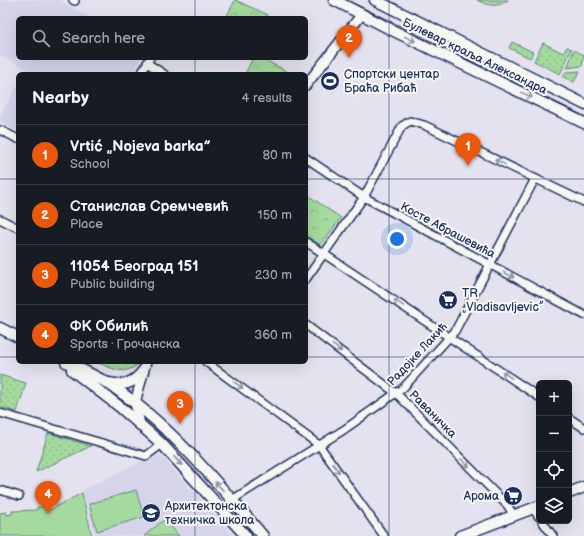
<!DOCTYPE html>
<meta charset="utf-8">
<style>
:root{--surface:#171b24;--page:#20242c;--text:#f1f3f6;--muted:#9ea1a6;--line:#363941;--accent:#ea580c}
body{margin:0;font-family:"Balsamiq Sans",sans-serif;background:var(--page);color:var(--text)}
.controls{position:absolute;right:12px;bottom:12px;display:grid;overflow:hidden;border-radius:6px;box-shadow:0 4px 16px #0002}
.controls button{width:36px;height:36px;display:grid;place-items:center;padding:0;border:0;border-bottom:1px solid var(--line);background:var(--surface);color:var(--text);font:20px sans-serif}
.you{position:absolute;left:397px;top:239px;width:14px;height:14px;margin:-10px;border:3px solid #fff;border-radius:50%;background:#1a73e8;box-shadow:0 0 0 6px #1a73e833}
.badge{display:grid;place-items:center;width:26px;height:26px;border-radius:50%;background:var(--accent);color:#fff;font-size:13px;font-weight:700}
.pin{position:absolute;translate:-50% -33px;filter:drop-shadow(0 1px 2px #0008)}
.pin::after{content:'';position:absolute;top:21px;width:14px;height:12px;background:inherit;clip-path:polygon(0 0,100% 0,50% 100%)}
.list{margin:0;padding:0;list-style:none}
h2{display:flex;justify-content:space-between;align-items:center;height:52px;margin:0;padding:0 16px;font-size:17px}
h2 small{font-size:13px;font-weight:400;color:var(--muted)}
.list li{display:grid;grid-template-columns:26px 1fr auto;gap:12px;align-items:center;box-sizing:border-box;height:60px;padding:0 16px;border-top:1px solid var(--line)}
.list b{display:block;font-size:15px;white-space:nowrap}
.list p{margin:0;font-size:13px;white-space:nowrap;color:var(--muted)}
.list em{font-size:13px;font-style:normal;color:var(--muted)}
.icon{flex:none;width:22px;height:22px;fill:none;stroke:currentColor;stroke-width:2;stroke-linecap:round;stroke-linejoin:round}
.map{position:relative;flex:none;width:584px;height:536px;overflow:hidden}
.search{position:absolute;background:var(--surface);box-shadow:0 4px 16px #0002;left:16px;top:16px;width:292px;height:44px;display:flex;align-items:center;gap:10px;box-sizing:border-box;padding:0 14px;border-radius:6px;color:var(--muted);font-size:15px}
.panel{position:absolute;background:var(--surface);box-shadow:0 4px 16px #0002;left:16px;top:72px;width:292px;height:292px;border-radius:6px}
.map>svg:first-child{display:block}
.built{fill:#d6d4eb}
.grass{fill:url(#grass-dots);stroke:#60847e}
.forest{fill:url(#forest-crowns);stroke:#60847e}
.garden{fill:#a4da9d;stroke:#60847e}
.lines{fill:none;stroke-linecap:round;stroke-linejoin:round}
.minor-casing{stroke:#1b2f5e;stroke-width:10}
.tertiary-casing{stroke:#1b2f5e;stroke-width:12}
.secondary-casing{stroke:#1b2f5e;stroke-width:13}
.minor{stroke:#f6f6f2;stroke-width:7}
.tertiary{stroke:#f6f6f2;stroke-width:9}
.secondary{stroke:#f6f6f2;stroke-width:10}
.tram{stroke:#1b2f5e;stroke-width:1}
.oneway{stroke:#8892a8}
.grid{fill:none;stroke:#1b2f5e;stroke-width:1;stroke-opacity:0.55}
.labels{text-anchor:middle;stroke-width:4;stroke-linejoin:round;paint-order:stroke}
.street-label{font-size:12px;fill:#1b2f5e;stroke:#f6f6f2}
.poi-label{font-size:12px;fill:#1b2f5e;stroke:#f6f6f2;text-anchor:start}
</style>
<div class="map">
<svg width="584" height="536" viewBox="0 0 584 536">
<defs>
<pattern id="grass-dots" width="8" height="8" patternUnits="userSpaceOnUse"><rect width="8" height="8" fill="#a4da9d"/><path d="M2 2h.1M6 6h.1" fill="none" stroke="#8dbb8a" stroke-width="1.8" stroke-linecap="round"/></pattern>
<pattern id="forest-crowns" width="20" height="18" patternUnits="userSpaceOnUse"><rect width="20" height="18" fill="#a4da9d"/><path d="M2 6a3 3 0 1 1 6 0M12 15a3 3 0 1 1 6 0" fill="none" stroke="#8dbb8a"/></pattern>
</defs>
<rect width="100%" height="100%" fill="#e3e2ee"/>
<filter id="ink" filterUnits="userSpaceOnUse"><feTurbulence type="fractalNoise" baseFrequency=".025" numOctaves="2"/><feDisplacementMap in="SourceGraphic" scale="8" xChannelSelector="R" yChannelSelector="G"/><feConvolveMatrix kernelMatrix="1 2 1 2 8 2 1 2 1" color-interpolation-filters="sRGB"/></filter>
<g filter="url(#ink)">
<!-- built -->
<g class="built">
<path d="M0,0h60l30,18h-72v40h123l-8,16h-108l2,-5 -27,-14z"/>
<path d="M18,85v47l-18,-11v-6z"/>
<path d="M160,455l74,81h-139l-12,-46 57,-28z"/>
</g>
<!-- grass -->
<g class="grass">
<path d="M477,0h31c-11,8 -19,6 -31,0z"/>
<path d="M512,42l21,10 -3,6 -21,-10z"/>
<path d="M543,43l20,10 4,-6 5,2 -12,25 -26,-13z"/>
<path d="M574,50l10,5 -2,11 -15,2z"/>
<path d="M580,71l-6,11 -11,-5 3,-5z"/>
<path d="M96,362h45c-17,15 -26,7 -45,0z"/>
<path d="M0,375l26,8 -9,29 -17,-5z"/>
<path d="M48,433l43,13 -55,26z"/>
</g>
<!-- forest -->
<g class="forest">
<path d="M235,0l33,15 -1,3h-41z"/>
<path d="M253,58h8l31,16h-47z"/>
<path d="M306,194l35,24 -20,27 -15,-9z"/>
</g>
<!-- garden -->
<g class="garden">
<path d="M136,490l8,27 -47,14 -8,-27z"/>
<path d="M82,493l10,43h-92v-23l6,-1 1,3 5,-1v-3l25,-1v-3h8l1,5z"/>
<path d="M165,519l14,17h-35z"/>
</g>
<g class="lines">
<defs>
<g id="minor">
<path d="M73,0l2,1"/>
<path d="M147,63l17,11"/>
<path d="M141,74l9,-16"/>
<path d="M0,130l18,9"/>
<path d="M306,158l58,39 220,118"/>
<path d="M0,219l18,9"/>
<path d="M306,242l233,155"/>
<path d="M306,279l58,-82 38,-71 8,-5 14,4 160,77"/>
<path d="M306,325l91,69 111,112 6,10"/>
<path d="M206,362l113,83 65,91"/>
<path d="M0,413l146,43 16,-12"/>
<path d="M569,418l15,10"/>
<path d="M0,490l19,6"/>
<path d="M232,500l113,-71 58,-41 52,-57 80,-152"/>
<path d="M533,509l6,8"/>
<path d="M542,521l11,15"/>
</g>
<g id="tertiary">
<path d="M306,85l56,-71"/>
<path d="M140,424l-5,-21 11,-41"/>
</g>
<g id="secondary">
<path d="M334,0l60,31 190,92"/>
<path d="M375,0l209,104"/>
<path d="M0,328l18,9"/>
<path d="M66,362c14,7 30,14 43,22 60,40 108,98 154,152"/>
<path d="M72,370l48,37 42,37 84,92"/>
<path d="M108,383c16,3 25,1 35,-12"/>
<path d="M569,493l15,-6"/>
<path d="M460,536l79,-30"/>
</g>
</defs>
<!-- minor casing -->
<use href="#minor" class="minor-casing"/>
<!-- tertiary casing -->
<use href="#tertiary" class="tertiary-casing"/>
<!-- secondary casing -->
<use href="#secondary" class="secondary-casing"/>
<!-- minor -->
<use href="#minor" class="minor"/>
<!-- tertiary -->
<use href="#tertiary" class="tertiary"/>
<!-- secondary -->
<use href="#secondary" class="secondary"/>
<!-- tram -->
<path class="tram" d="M347,0l237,116"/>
</g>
<!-- one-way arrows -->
<defs><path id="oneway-shaft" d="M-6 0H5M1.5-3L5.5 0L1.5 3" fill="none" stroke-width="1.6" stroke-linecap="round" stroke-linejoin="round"/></defs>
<g class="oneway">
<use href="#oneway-shaft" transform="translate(410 39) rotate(26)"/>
<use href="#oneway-shaft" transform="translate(527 95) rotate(26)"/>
<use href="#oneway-shaft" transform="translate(500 162) rotate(-154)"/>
<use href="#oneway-shaft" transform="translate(509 275) rotate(28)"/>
<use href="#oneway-shaft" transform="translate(399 303) rotate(-146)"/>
<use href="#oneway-shaft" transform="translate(337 348) rotate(37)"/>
<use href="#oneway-shaft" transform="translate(507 375) rotate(-146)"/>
<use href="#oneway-shaft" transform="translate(238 385) rotate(36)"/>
<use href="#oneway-shaft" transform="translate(178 461) rotate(47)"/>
<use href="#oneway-shaft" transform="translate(465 463) rotate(45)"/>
<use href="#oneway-shaft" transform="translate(336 468) rotate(55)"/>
<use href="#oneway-shaft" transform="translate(219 486) rotate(-133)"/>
</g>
</g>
<!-- grid -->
<path class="grid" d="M195,0v18M389,0v536M195,58v16M0,179h18M306,179h278M0,357h18M306,357h278M195,362v174"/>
<!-- icons -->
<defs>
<symbol id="stadium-disc" viewBox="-11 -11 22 22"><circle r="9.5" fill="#1b2f5e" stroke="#f6f6f2"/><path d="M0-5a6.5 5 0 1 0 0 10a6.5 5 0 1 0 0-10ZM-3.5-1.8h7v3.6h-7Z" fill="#fff"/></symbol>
<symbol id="supermarket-disc" viewBox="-11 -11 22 22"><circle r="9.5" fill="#1b2f5e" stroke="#f6f6f2"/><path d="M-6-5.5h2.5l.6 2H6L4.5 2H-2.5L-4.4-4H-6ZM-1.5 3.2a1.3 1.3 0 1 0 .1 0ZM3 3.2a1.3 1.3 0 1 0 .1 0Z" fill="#fff"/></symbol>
<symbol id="school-disc" viewBox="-11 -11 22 22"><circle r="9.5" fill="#1b2f5e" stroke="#f6f6f2"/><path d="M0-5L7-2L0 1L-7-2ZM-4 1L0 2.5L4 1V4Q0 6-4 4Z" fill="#fff"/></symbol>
</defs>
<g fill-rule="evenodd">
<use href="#stadium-disc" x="319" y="70" width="22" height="22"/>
<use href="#supermarket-disc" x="437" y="289" width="22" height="22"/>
<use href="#supermarket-disc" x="502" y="485" width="22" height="22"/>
<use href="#school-disc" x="140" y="502" width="22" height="22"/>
</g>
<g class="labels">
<!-- street labels -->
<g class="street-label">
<text transform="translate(475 56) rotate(26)" y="4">Булевар краља Александра</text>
<text transform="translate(448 230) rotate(28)" y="4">Косте Абрашевића</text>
<text transform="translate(417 354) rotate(-47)" y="4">Радојке Лакић</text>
<text transform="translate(433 414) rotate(45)" y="4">Раваничка</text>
</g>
<!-- poi labels -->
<g class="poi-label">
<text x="344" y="78">Спортски центар<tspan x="344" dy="14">Браћа Рибаћ</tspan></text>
<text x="462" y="297">TR<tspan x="462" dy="14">„Vladisavljevic”</tspan></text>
<text x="499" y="500" text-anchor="end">Арома</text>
<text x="165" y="510">Архитектонска<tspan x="165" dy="14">техничка школа</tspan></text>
</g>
</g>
</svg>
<div class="controls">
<button>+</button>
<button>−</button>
<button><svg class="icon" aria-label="locate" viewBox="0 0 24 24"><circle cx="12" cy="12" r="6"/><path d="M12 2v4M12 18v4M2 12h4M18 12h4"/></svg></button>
<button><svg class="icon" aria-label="layers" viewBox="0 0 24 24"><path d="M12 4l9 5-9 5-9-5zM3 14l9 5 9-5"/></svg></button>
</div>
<div class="you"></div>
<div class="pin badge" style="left:468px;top:166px">1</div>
<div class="pin badge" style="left:349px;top:58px">2</div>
<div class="pin badge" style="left:180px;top:424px">3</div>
<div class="pin badge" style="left:48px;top:514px">4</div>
<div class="search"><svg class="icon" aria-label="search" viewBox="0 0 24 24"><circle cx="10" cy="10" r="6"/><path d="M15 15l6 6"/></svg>Search here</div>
<section class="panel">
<h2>Nearby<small>4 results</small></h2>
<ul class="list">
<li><span class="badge">1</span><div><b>Vrtić „Nojeva barka”</b><p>School</p></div><em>80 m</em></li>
<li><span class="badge">2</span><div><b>Станислав Сремчевић</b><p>Place</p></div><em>150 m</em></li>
<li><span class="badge">3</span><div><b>11054 Београд 151</b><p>Public building</p></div><em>230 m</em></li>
<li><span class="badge">4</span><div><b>ФК Обилић</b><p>Sports · Грочанска</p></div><em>360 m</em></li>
</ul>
</section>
</div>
